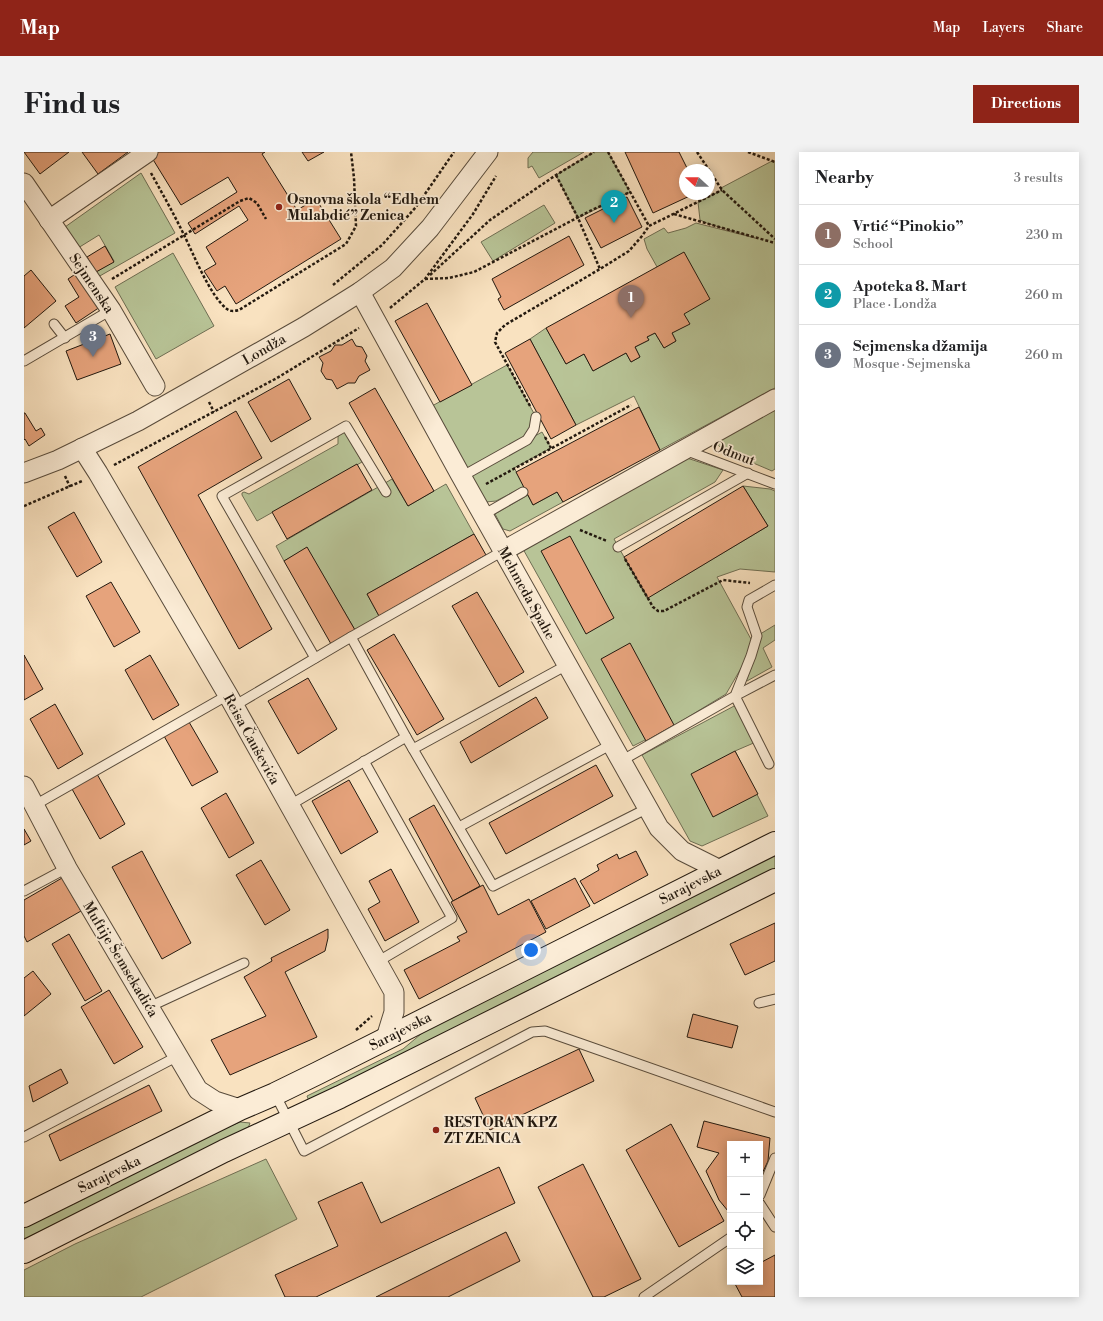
<!DOCTYPE html>
<meta charset="utf-8">
<style>
:root{--surface:#fff;--page:#f2f2f2;--text:#202124;--muted:#757577;--line:#e0e0e0;--accent:#8f2418}
body{margin:0;font-family:"Libre Bodoni",serif;background:var(--page);color:var(--text)}
.controls{position:absolute;right:12px;bottom:12px;display:grid;overflow:hidden;border-radius:0px;box-shadow:0 2px 10px #0003}
.controls button{width:36px;height:36px;display:grid;place-items:center;padding:0;border:0;border-bottom:1px solid var(--line);background:var(--surface);color:var(--text);font:20px sans-serif}
.compass{position:absolute;left:655px;top:12px;width:36px;height:36px;border-radius:50%;background:var(--surface);box-shadow:0 2px 10px #0003;rotate:291deg}
.you{position:absolute;left:507px;top:798px;width:14px;height:14px;margin:-10px;border:3px solid #fff;border-radius:50%;background:#1a73e8;box-shadow:0 0 0 6px #1a73e833}
.badge{display:grid;place-items:center;width:26px;height:26px;border-radius:50%;background:var(--accent);color:#fff;font-size:13px;font-weight:700}
.pin{position:absolute;translate:-50% -33px;filter:drop-shadow(0 1px 2px #0008)}
.pin::after{content:'';position:absolute;top:21px;width:14px;height:12px;background:inherit;clip-path:polygon(0 0,100% 0,50% 100%)}
.list{margin:0;padding:0;list-style:none}
h2{display:flex;justify-content:space-between;align-items:center;height:52px;margin:0;padding:0 16px;font-size:17px}
h2 small{font-size:13px;font-weight:400;color:var(--muted)}
.list li{display:grid;grid-template-columns:26px 1fr auto;gap:12px;align-items:center;box-sizing:border-box;height:60px;padding:0 16px;border-top:1px solid var(--line)}
.list b{display:block;font-size:15px;white-space:nowrap}
.list p{margin:0;font-size:13px;white-space:nowrap;color:var(--muted)}
.list em{font-size:13px;font-style:normal;color:var(--muted)}
.icon{flex:none;width:22px;height:22px;fill:none;stroke:currentColor;stroke-width:2;stroke-linecap:round;stroke-linejoin:round}
.map{position:relative;flex:none;width:751px;height:1145px;overflow:hidden;border-radius:0px}
header{display:flex;align-items:center;gap:24px;box-sizing:border-box;height:56px;padding:0 20px;background:var(--accent);color:#fff}
header strong{font-size:19px}
nav{display:flex;gap:22px;margin-inline-start:auto;font-size:14px}
.intro{display:flex;align-items:center;justify-content:space-between;box-sizing:border-box;height:96px;padding:0 24px}
h1{margin:0;font-size:28px}
.button{padding:10px 18px;border-radius:0px;background:var(--accent);color:#fff;font-size:14px;font-weight:700}
main{display:flex;gap:24px;padding:0 24px}
aside{flex:1;background:var(--surface);border-radius:0px;box-shadow:0 2px 10px #0003}
.map>svg:first-child{display:block}
.green{fill:#b8c497;stroke:#6e6e53}
.building{fill:#e6a37c;stroke:#23190f}
.lines{fill:none;stroke-linecap:round;stroke-linejoin:round}
.lane-casing{stroke:#584b3b;stroke-width:11}
.street-casing{stroke:#584b3b;stroke-width:21}
.secondary-casing{stroke:#23190f;stroke-width:24}
.path{stroke:#23190f;stroke-width:2.5;stroke-dasharray:3 2;stroke-linecap:butt}
.lane{stroke:#fbecd6;stroke-width:9}
.street{stroke:#fbecd6;stroke-width:19}
.secondary{stroke:#fbecd6;stroke-width:22}
.poi-dot{fill:#8f2418;stroke:#fbecd6;stroke-width:1.5}
.labels{text-anchor:middle;stroke-width:3.5;stroke-linejoin:round;paint-order:stroke}
.poi-label{font-size:14px;font-weight:bold;fill:#23190f;stroke:#fbecd6;text-anchor:start}
.street-label{font-size:14px;fill:#23190f;stroke:#fbecd6}
</style>
<header>
<strong>Map</strong>
<nav><a>Map</a><a>Layers</a><a>Share</a></nav>
</header>
<div class="intro"><h1>Find us</h1><a class="button">Directions</a></div>
<main>
<div class="map">
<svg width="751" height="1145" viewBox="0 0 751 1145">
<rect width="100%" height="100%" fill="#f9e2c0"/>
<filter id="stains"><feTurbulence type="fractalNoise" baseFrequency=".005" numOctaves="4"/><feColorMatrix values="0 0 0 0 .2 0 0 0 0 .09 0 0 0 0 .02 0 0 0 .5 -.17"/></filter>
<radialGradient id="worn" r=".72"><stop offset=".6" stop-color="#630" stop-opacity="0"/><stop offset="1" stop-color="#630" stop-opacity=".3"/></radialGradient>
<!-- green -->
<g class="green">
<path d="M509,0h51l-45,26 -7,-12 -4,2v-10z"/>
<path d="M570,0h14l22,40 -52,26 -22,-43z"/>
<path d="M748,9l3,1v226l-115,62 -26,-54 -58,29 -46,-86 16,-11 20,36 18,-10 9,17 33,-18 5,9 9,-5 -5,-10 14,-7 -2,-3 8,-4 9,15 12,-7 -4,-8 17,-9 -42,-75 -3,-10 20,-11 4,5 18,-5 10,-5 59,15 -46,-14 -9,-4 -2,-18 24,-12 -1,-2z"/>
<path d="M117,21l34,60 -77,44 -2,-5 18,-11 -15,-26 -21,13 -13,-21z"/>
<path d="M520,53l11,18 -62,38 -12,-19z"/>
<path d="M149,101l41,73 -58,33 -41,-72z"/>
<path d="M483,213l29,52 -8,23 14,-8 9,16 -37,20 11,18 -29,15 -10,1 -18,-29 -36,-67z"/>
<path d="M751,250v67l-3,2 -49,-21 -5,-5 -2,-8z"/>
<path d="M322,280l16,30 -105,59 -15,-26v-2l2,-1 5,2 89,-50v-7l3,-4z"/>
<path d="M663,306l36,12 -8,12 -101,57 33,59 121,-72 -25,-40 27,3 5,2v81l-35,-3 -23,8 35,64 -5,17 -21,36 -51,31 -42,21 -110,-197z"/>
<path d="M368,327l16,27 38,-22 28,50 -107,60 12,22 -24,14 -48,-82 -23,13 -8,-15z"/>
<path d="M533,340l6,10 -53,29 -7,-2 -8,-15 33,-19 5,10z"/>
<path d="M751,473v15l-12,8 9,19 -25,14 -5,-4 15,-41z"/>
<path d="M712,553l20,37 -21,9 33,65 -66,30 -12,-5 -48,-86z"/>
<path d="M751,704v13l-466,232 -2,-5 96,-47 30,-25z"/>
<path d="M216,970l10,1 -3,8 -223,108v-12l185,-92z"/>
<path d="M242,1007l31,60 -156,78h-117v-27l51,-26z"/>
</g>
<!-- building -->
<g class="building">
<path d="M0,0h45l-29,22z"/>
<path d="M58,0h46l-30,22z"/>
<path d="M126,0h115l-3,2 35,56 19,-11 25,40 -105,65 -11,-18 -8,5 -13,-20 12,-7 -10,-17 42,-27 -9,-14 -44,28 -7,-11 49,-31 -9,-15 -47,28 -32,-52z"/>
<path d="M278,0h22l-16,9z"/>
<path d="M601,0h54l9,18h-3v24h9l-41,19z"/>
<path d="M603,45l15,30 -41,21 -16,-30z"/>
<path d="M545,84l15,29 -80,45 -6,-11 3,-2 -9,-18z"/>
<path d="M81,94l9,16 -18,10 -9,-15z"/>
<path d="M660,100l26,47 -26,15 6,10 -18,9 4,8 -12,7 -9,-15 -8,4 2,3 -14,7 5,10 -9,5 -5,-9 -33,18 -9,-17 -18,10 -20,-36z"/>
<path d="M7,118l25,31 -32,27v-52z"/>
<path d="M53,121l23,34 -24,16 -11,-17 14,-9 -11,-18z"/>
<path d="M403,151l45,82 -32,17 -45,-81z"/>
<path d="M86,182l11,30 -44,16 -11,-29z"/>
<path d="M328,187l4,7 6,1 5,9 -2,5 5,9 -11,6 -4,7h-7l-11,6 -5,-9 -6,-1 -5,-8 2,-8 -4,-6 12,-6 4,-6h7z"/>
<path d="M506,187l46,86 -25,14 -46,-86z"/>
<path d="M265,227l22,40 -40,23 -23,-40z"/>
<path d="M351,236l59,103 -26,15 -59,-103z"/>
<path d="M615,255l21,43 -97,52 -6,-10 -24,13 -17,-33z"/>
<path d="M212,259l26,47 -64,37 74,134 -33,20 -101,-182z"/>
<path d="M0,261h1l11,18 5,-3 4,7 -16,11 -4,-7 -1,1z"/>
<path d="M333,312l15,26 -85,49 -15,-27z"/>
<path d="M719,334l25,40 -120,72 -24,-41z"/>
<path d="M50,360l28,50 -25,15 -29,-50z"/>
<path d="M450,382l12,21 -107,61 -12,-22z"/>
<path d="M546,384l44,82 -28,16 -45,-83z"/>
<path d="M283,395l48,83 -24,14 -47,-83z"/>
<path d="M87,430l29,50 -26,15 -28,-51z"/>
<path d="M453,440l47,80 -25,15 -47,-81z"/>
<path d="M370,482l50,85 -27,16 -50,-85z"/>
<path d="M606,491l44,82 -28,16 -45,-82z"/>
<path d="M0,503l19,34 -19,11z"/>
<path d="M126,503l29,50 -26,15 -28,-50z"/>
<path d="M284,526l29,51 -39,25 -30,-53z"/>
<path d="M512,545l12,21 -77,45 -11,-21z"/>
<path d="M31,552l28,50 -25,15 -28,-50z"/>
<path d="M165,570l29,50 -26,14 -28,-50z"/>
<path d="M711,599l23,43 -45,23 -22,-43z"/>
<path d="M572,613l17,31 -107,58 -17,-31z"/>
<path d="M73,622l28,50 -25,15 -28,-50z"/>
<path d="M325,628l29,52 -37,22 -29,-53z"/>
<path d="M202,641l28,50 -25,15 -28,-50z"/>
<path d="M410,653l46,81 -27,15 -44,-82z"/>
<path d="M0,677l7,12 -7,4z"/>
<path d="M118,699l49,92 -29,16 -50,-92z"/>
<path d="M612,699l12,24 -54,29 -14,-23 19,-11 -2,-5 20,-11 2,5z"/>
<path d="M237,708l29,50 -25,15 -29,-50z"/>
<path d="M367,717l28,53 -34,19 -17,-32 12,-7 -11,-21z"/>
<path d="M38,726l19,33 -54,31 -3,-6v-36z"/>
<path d="M551,726l15,28 -44,23 -15,-28z"/>
<path d="M459,733l15,30 31,-16 17,33 -127,67 -15,-29 56,-29 -3,-4 10,-5 -16,-30z"/>
<path d="M751,771v38l-30,14 -15,-31z"/>
<path d="M304,777v9l-3,13 -40,21 32,65 -87,38 -19,-35 55,-24 -22,-39 28,-16 -1,-3z"/>
<path d="M45,782l33,57 -17,10 -33,-57z"/>
<path d="M9,819l18,23 -27,22v-38z"/>
<path d="M85,838l34,57 -29,17 -33,-57z"/>
<path d="M669,862l45,12 -6,22 -45,-11z"/>
<path d="M555,897l15,32 -104,49 -15,-32z"/>
<path d="M37,917l7,14 -35,19 -4,-16z"/>
<path d="M125,933l13,26 -102,50 -11,-26z"/>
<path d="M680,969l66,17 -2,23 -8,17v-34h-30v67h-2l-9,-11 -13,-29 13,-18 -22,-6z"/>
<path d="M647,972l53,97 -45,26 -53,-97z"/>
<path d="M559,1012l58,115 -37,18h-11l-55,-110z"/>
<path d="M475,1015l16,36 -199,94h-31l-10,-22 63,-29 -20,-44 44,-20 19,41z"/>
<path d="M482,1080l14,29 -72,36h-72z"/>
<path d="M751,1103v42h-33l-8,-15h26v-19z"/>
</g>
<g class="lines">
<defs>
<g id="lane">
<path d="M30,172l11,14"/>
<path d="M0,209l87,-51"/>
<path d="M661,298l90,34"/>
<path d="M436,322l8,-1 59,-33 7,-11 2,-12"/>
<path d="M459,363l40,-23"/>
<path d="M594,395l130,-74"/>
<path d="M291,506l-93,-162 124,-70 40,66"/>
<path d="M210,554l117,-69"/>
<path d="M382,585l-55,-100 152,-86"/>
<path d="M389,597l80,137 155,-78"/>
<path d="M340,609l88,157 -75,44"/>
<path d="M597,609l114,-65 16,-40 6,-20 -10,-29 2,-7 26,-15"/>
<path d="M745,612l-34,-68 40,-21"/>
<path d="M11,653l193,-110"/>
<path d="M266,653l116,-68 7,12 154,-84"/>
<path d="M435,675l153,-83"/>
<path d="M0,739l43,-23"/>
<path d="M735,851l16,-4"/>
<path d="M125,855l95,-44"/>
<path d="M251,942l29,57 228,-119 13,-1 230,81"/>
<path d="M0,985l154,-81"/>
<path d="M736,1043l15,-37"/>
<path d="M736,1052l15,23"/>
<path d="M620,1145l86,-59"/>
</g>
<g id="street">
<path d="M0,31l87,127 44,76"/>
<path d="M25,68l99,-68"/>
<path d="M336,140l100,182 199,354 23,23 38,19"/>
<path d="M58,296l16,25 130,222 166,297v20l-8,26"/>
<path d="M0,321l34,-13 80,-39 166,-94 56,-35 33,-24 37,-40 58,-76"/>
<path d="M479,399l272,-152"/>
<path d="M0,634l43,82 131,222 17,11 25,8"/>
</g>
<g id="secondary">
<path d="M0,1064l216,-107 35,-15 43,-21 457,-230"/>
<path d="M0,1100l200,-101 116,-54 435,-217"/>
</g>
</defs>
<!-- lane casing -->
<use href="#lane" class="lane-casing"/>
<!-- street casing -->
<use href="#street" class="street-casing"/>
<!-- secondary casing -->
<use href="#secondary" class="secondary-casing"/>
<!-- path -->
<g class="path">
<path d="M584,0l41,74"/>
<path d="M673,0l12,18"/>
<path d="M724,0l27,10"/>
<path d="M685,18l13,20 53,49"/>
<path d="M127,21c11,20 23,41 33,62 10,20 26,61 43,74 4,3 8,2 12,1l107,-66 10,-18 -2,-48 -3,-26"/>
<path d="M532,23l22,43 22,51"/>
<path d="M650,62l101,29"/>
<path d="M406,123l60,-55 66,-45 38,-23"/>
<path d="M88,127l128,-78 9,-3 8,5 9,16"/>
<path d="M401,127l24,-1 25,-6 116,-61 40,-19"/>
<path d="M309,133l49,-40 34,-38 38,-55"/>
<path d="M366,156l35,-29 48,-65 23,-38"/>
<path d="M185,250l5,10"/>
<path d="M506,254l-35,-64 2,-9 8,-8 95,-56 29,-18 13,-15 7,-10 73,-36"/>
<path d="M521,285l6,11"/>
<path d="M90,313l163,-87 82,-50"/>
<path d="M41,324l5,11"/>
<path d="M462,332l145,-79"/>
<path d="M0,354l58,-25"/>
<path d="M556,378l27,11"/>
<path d="M601,407l28,48 5,4h6l59,-31 27,3"/>
<path d="M332,878l16,-14"/>
</g>
<!-- lane -->
<use href="#lane" class="lane"/>
<!-- street -->
<use href="#street" class="street"/>
<!-- secondary -->
<use href="#secondary" class="secondary"/>
</g>
<!-- markers -->
<g class="poi-dot">
<circle cx="255" cy="55" r="4"/>
<circle cx="412" cy="978" r="4"/>
</g>
<g class="labels">
<!-- poi labels -->
<g class="poi-label">
<text x="263" y="52">Osnovna škola “Edhem<tspan x="263" dy="16">Mulabdić” Zenica</tspan></text>
<text x="420" y="975">RESTORAN KPZ<tspan x="420" dy="16">ZT ZENICA</tspan></text>
</g>
<!-- street labels -->
<g class="street-label">
<text transform="translate(68 131) rotate(56)" y="5">Sejmenska</text>
<text transform="translate(240 197) rotate(-30)" y="5">Londža</text>
<text transform="translate(710 301) rotate(21)" y="5">Odmut</text>
<text transform="translate(503 441) rotate(61)" y="5">Mehmeda Spahe</text>
<text transform="translate(228 587) rotate(61)" y="5">Reisa Čauševića</text>
<text transform="translate(666 733) rotate(-27)" y="5">Sarajevska</text>
<text transform="translate(97 807) rotate(59)" y="5">Muftije Šemsekadića</text>
<text transform="translate(376 879) rotate(-27)" y="5">Sarajevska</text>
<text transform="translate(85 1022) rotate(-26)" y="5">Sarajevska</text>
</g>
</g>
<rect width="100%" height="100%" filter="url(#stains)"/>
<rect width="100%" height="100%" fill="url(#worn)"/>
</svg>
<div class="controls">
<button>+</button>
<button>−</button>
<button><svg class="icon" aria-label="locate" viewBox="0 0 24 24"><circle cx="12" cy="12" r="6"/><path d="M12 2v4M12 18v4M2 12h4M18 12h4"/></svg></button>
<button><svg class="icon" aria-label="layers" viewBox="0 0 24 24"><path d="M12 4l9 5-9 5-9-5zM3 14l9 5 9-5"/></svg></button>
</div>
<svg class="compass" viewBox="-18 -18 36 36"><path d="M0-13l5 13h-10z" fill="#e53935"/><path d="M0 13l5-13h-10z" fill="#757577"/></svg>
<div class="you"></div>
<div class="pin badge" style="left:607px;top:166px;background:#8d6e63">1</div>
<div class="pin badge" style="left:590px;top:71px;background:#0f9aa8">2</div>
<div class="pin badge" style="left:69px;top:205px;background:#6b7280">3</div>
</div>
<aside>
<h2>Nearby<small>3 results</small></h2>
<ul class="list">
<li><span class="badge" style="background:#8d6e63">1</span><div><b>Vrtić “Pinokio”</b><p>School</p></div><em>230 m</em></li>
<li><span class="badge" style="background:#0f9aa8">2</span><div><b>Apoteka 8. Mart</b><p>Place · Londža</p></div><em>260 m</em></li>
<li><span class="badge" style="background:#6b7280">3</span><div><b>Sejmenska džamija</b><p>Mosque · Sejmenska</p></div><em>260 m</em></li>
</ul>
</aside>
</main>
